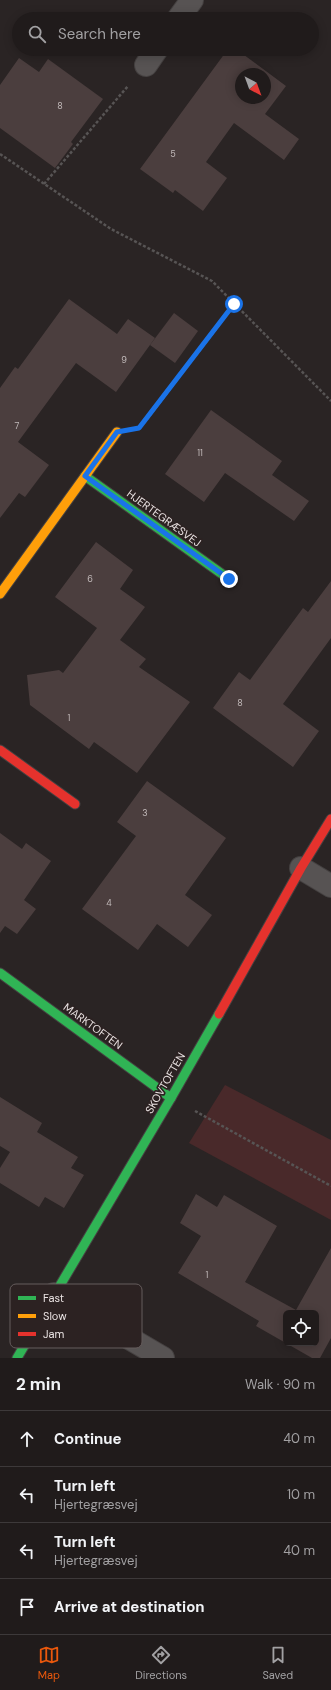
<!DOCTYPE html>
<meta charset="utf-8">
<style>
:root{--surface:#201b1b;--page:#282424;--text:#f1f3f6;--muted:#a2a1a3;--line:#3d393a;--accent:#ea580c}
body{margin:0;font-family:"DM Sans",sans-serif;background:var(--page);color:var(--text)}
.controls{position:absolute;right:12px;bottom:12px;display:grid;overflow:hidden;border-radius:6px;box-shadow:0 2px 10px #0003}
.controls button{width:36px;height:36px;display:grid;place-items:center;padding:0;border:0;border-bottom:1px solid var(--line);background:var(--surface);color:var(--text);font:20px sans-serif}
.compass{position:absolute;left:235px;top:68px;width:36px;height:36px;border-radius:50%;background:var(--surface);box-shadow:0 2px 10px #0003;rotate:139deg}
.stop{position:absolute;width:12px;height:12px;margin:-9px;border:3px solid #1a73e8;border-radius:50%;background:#fff}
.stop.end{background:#1a73e8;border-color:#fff;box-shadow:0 1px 4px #0008}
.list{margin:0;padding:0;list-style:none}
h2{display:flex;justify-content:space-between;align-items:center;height:52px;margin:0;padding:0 16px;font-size:17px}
h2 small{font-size:13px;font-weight:400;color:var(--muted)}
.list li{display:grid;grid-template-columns:26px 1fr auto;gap:12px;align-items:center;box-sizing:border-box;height:56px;padding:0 16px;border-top:1px solid var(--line)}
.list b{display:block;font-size:15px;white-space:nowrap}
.list p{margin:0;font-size:13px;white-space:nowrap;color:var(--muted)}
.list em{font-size:13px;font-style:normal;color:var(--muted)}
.icon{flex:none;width:22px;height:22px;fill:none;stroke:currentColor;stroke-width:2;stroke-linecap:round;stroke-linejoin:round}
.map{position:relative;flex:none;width:331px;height:1358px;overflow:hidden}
.search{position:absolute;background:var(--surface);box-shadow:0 2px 10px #0003;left:12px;right:12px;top:12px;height:44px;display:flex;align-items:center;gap:10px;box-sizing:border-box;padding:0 14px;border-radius:22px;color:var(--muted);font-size:15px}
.sheet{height:276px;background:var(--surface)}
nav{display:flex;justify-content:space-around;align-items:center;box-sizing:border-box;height:56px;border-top:1px solid var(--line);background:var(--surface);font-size:11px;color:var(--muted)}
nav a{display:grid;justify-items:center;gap:2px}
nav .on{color:var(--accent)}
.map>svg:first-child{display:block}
.green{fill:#49292a}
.building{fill:#4b3e3e;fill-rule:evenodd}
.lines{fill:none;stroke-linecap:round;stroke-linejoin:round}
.street-casing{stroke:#454141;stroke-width:24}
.fast-casing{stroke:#454141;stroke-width:11}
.slow-casing{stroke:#454141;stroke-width:11}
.jam-casing{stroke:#454141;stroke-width:11}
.path{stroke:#575454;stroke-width:2.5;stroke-dasharray:3 2;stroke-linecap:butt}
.street{stroke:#575353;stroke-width:22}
.fast{stroke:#30b455;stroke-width:9}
.slow{stroke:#ff9f0a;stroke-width:9}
.jam{stroke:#e5322d;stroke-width:9}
.route{stroke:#1a73e8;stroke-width:5}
.labels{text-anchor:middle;stroke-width:3.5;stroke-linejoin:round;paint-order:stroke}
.number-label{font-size:9px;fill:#c2baba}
.street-label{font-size:11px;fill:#eae3e3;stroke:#2c2222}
.key{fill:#2c2222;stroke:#655c5c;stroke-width:1}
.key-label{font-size:11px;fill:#eae3e3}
</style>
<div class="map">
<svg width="331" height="1358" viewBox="0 0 331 1358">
<rect width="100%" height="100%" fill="#2a2424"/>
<!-- green -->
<path class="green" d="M225,1085l106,55v80l-142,-77z"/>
<!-- building -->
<g class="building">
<path d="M228,49h8l50,37 -21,28 34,25 -15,21 -50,-37 -28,39 21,16 -24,33 -28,-21 -2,3 -33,-24zM241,74h24v24h-24z"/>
<path d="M19,58l20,14 9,-13 55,40 -32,43 2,2 -18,24 -55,-40v-43z"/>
<path d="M69,299l48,35 11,-15 27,19 -39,54 -40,-29 -58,79 31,23 -24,32 -6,-4 -19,25v-130l15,-21 3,2z"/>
<path d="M174,313l24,18 -23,32 -25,-18z"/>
<path d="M211,410l71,51 -10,14 37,26 -15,20 -69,-48 -21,29 -39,-28z"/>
<path d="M96,542l37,28 -13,19 25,18 -25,33 26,19 -7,8 51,35 -53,71 -43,-31 -5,7 -59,-44 -3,-30 32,-5 4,3 34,-45 -42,-31z"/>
<path d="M331,581v57l-48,66 36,27 -26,36 -80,-59 26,-36 11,8 53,-72 5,4z"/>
<path d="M147,781l79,57 -41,57 27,20 -24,32 -31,-23 -19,26 -56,-41 54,-73 -19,-14z"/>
<path d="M0,833l22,16 4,-6 25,18 -27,39 12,9 -19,25 -12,-8 -5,7z"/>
<path d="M0,1097l42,26 -5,9 41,25 -7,11 13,7 -20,33 -19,-11 -6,10 -39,-24v-15l10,-16 -10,-6z"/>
<path d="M196,1194l21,13 7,-12 53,31 -32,56 51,28 35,-62v90l-11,20h-8l-56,-32 3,-5 -81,-48 23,-37 -21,-13zM286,1313h30v30h-30z"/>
</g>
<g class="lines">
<defs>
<g id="street">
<path d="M178,19l14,-19"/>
<path d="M146,65l11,-16"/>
<path d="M301,868l30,18"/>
<path d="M54,1294l109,64"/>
</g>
<g id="fast">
<path d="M85,476l144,103"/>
<path d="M0,973l171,125"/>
<path d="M17,1358l154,-260 48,-84"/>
</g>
<path id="slow" d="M0,594l117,-162"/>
<g id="jam">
<path d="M0,750l75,54"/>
<path d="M219,1014l82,-146 30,-49"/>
</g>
</defs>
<!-- street casing -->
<use href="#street" class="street-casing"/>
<!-- fast casing -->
<use href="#fast" class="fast-casing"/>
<!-- slow casing -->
<use href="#slow" class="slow-casing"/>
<!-- jam casing -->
<use href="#jam" class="jam-casing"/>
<!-- path -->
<g class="path">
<path d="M0,154l111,75 101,52 119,120"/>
<path d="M44,184l84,-98"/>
<path d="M144,423l91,-119"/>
<path d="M195,1111l136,75"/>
</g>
<!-- street -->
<use href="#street" class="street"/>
<!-- fast -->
<use href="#fast" class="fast"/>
<!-- slow -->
<use href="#slow" class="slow"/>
<!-- jam -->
<use href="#jam" class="jam"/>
</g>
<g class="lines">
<!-- route -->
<path class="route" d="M229,579l-144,-103 32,-44 22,-4 95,-124"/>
</g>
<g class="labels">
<!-- number labels -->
<g class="number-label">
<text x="60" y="109">8</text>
<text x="173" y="157">5</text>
<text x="124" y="363">9</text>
<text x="17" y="429">7</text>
<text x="200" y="456">11</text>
<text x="90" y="582">6</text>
<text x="240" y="706">8</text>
<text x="69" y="721">1</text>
<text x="145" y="816">3</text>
<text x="109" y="906">4</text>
<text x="207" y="1278">1</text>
</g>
<!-- street labels -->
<g class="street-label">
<text transform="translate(164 518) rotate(36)" y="4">HJERTEGRÆSVEJ</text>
<text transform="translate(93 1026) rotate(36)" y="4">MARKTOFTEN</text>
<text transform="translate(165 1083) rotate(-60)" y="4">SKOVTOFTEN</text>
</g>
</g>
<!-- legend -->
<rect x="10" y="1284" width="132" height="64" rx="6" class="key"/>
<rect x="18" y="1296" width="18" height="4" fill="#30b455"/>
<rect x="18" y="1314" width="18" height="4" fill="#ff9f0a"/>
<rect x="18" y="1332" width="18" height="4" fill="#e5322d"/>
<g class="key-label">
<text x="43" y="1302">Fast</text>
<text x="43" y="1320">Slow</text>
<text x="43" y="1338">Jam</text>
</g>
</svg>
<div class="controls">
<button><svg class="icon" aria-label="locate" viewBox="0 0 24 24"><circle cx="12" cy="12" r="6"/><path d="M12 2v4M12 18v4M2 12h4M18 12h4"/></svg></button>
</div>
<svg class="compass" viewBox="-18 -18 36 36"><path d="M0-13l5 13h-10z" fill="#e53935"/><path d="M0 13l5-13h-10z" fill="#a2a1a3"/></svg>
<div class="stop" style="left:234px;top:304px"></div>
<div class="stop end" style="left:229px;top:579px"></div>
<div class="search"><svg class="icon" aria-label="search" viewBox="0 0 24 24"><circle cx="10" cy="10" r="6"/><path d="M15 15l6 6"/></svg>Search here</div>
</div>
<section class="sheet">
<h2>2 min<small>Walk · 90 m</small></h2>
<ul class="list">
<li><svg class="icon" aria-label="ahead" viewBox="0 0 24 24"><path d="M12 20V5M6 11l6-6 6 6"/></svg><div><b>Continue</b></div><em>40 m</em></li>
<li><svg class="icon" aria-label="left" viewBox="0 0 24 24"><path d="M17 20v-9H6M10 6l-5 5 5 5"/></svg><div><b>Turn left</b><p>Hjertegræsvej</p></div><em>10 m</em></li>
<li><svg class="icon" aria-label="left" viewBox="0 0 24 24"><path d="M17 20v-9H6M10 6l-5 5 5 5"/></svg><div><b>Turn left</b><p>Hjertegræsvej</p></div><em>40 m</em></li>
<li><svg class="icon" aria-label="arrive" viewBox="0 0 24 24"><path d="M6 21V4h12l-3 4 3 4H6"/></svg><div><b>Arrive at destination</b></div></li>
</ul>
</section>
<nav>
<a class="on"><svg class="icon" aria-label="map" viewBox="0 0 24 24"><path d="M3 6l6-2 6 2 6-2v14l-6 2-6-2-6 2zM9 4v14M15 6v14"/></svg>Map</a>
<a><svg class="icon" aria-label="directions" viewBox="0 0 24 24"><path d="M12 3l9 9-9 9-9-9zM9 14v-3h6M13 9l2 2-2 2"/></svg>Directions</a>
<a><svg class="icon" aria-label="saved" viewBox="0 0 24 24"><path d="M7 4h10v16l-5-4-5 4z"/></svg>Saved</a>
</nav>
